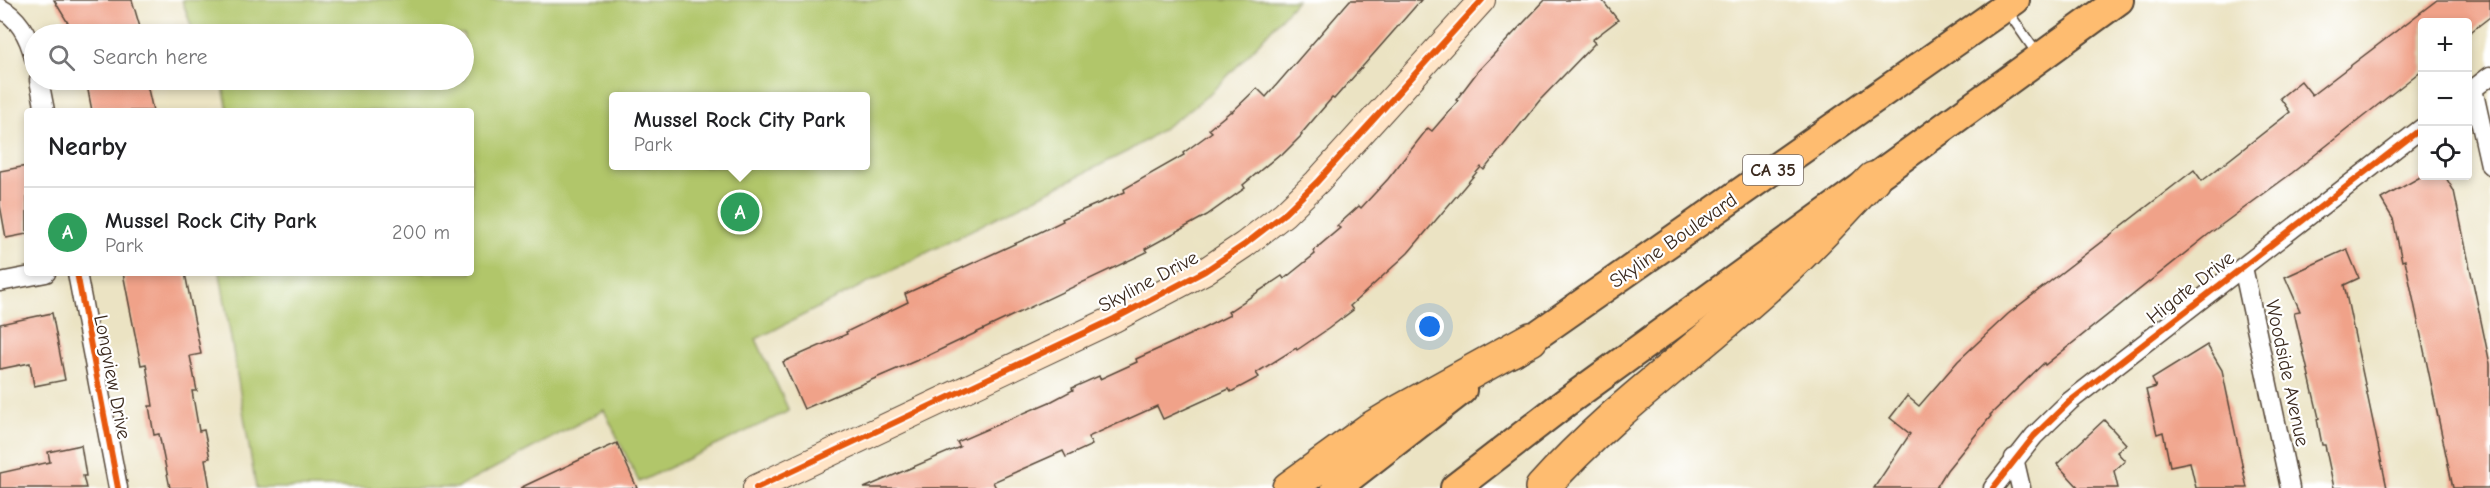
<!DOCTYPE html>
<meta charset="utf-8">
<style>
:root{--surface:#fff;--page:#f2f2f2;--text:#202124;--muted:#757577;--line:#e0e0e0;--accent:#1a73e8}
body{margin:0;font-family:"Comic Neue",sans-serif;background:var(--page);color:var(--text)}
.controls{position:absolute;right:18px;top:18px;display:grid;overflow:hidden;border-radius:6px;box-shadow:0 3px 9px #0003}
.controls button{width:54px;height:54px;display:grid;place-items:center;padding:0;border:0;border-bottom:2px solid var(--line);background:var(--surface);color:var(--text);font:30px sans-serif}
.you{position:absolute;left:1430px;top:327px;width:21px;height:21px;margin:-15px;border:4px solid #fff;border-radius:50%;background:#1a73e8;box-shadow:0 0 0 9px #1a73e833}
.badge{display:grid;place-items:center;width:39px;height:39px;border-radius:50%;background:var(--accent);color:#fff;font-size:20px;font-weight:700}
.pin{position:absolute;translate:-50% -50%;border:3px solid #fff;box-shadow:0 2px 6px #0006}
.popup{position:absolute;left:609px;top:92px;width:261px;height:78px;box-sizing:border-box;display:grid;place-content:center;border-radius:6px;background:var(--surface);filter:drop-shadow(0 2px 4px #0005);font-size:20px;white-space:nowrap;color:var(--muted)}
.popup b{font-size:22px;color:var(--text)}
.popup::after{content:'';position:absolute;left:50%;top:100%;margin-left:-12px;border:12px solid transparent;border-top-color:var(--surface)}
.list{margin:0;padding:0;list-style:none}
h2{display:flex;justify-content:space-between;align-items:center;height:78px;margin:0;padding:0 24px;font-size:26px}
h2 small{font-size:20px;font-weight:400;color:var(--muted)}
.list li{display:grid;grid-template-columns:39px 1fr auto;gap:18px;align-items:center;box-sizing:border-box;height:90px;padding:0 24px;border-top:2px solid var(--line)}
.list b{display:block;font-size:22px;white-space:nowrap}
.list p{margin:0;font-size:20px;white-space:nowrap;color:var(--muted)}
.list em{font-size:20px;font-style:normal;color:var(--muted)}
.icon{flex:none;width:33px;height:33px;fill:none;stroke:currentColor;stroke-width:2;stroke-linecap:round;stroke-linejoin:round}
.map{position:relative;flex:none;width:2490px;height:488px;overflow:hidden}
.search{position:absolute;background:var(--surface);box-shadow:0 3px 9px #0003;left:24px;top:24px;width:450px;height:66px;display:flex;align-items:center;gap:15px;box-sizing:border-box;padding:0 21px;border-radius:33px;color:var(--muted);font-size:22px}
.panel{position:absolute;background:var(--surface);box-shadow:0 3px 9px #0003;left:24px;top:108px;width:450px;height:168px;border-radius:6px}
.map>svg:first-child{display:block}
.green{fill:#b1c66b;stroke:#767844;stroke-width:1.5;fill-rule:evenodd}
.building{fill:#f0a289}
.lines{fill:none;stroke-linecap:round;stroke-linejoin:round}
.lane-casing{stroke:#554637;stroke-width:12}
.street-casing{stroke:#554637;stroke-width:21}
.secondary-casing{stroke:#554637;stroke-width:28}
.primary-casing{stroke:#554637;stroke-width:32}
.highway-casing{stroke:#554637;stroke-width:36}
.lane{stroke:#fff;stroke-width:9}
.street{stroke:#fff;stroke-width:18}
.secondary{stroke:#ffe4c6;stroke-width:26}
.primary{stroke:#febc70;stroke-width:28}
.highway{stroke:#febc70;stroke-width:33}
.cycleway-casing{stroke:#fff;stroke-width:10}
.cycleway{stroke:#e8590c;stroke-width:6}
.labels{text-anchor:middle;stroke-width:4.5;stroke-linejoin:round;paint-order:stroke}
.shield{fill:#fff;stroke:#766a62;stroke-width:1.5}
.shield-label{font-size:18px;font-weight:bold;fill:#3b2a1e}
.street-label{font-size:20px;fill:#3b2a1e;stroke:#fff}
</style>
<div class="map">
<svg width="2490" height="488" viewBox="0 0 2490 488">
<rect width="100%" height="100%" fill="#fff"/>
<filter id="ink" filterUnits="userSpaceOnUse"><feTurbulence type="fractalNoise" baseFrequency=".0167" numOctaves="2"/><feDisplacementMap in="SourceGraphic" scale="12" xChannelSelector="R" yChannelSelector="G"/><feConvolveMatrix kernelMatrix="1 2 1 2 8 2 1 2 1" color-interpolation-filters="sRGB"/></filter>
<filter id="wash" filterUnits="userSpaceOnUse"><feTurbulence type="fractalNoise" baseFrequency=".008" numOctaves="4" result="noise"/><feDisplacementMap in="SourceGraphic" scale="24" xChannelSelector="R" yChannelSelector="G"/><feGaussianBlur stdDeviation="1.35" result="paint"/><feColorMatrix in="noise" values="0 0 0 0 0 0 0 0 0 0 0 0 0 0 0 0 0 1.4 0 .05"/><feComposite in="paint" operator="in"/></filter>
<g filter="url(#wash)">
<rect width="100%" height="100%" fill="#ebe3c3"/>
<!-- green -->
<path class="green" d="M182,0h1115c-29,32 -57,66 -89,95 -25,21 -52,39 -80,56l-372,188 33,72 -150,71 -35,-72 -147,78h-201l-36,-215h251v-162h-243l-6,-31h242v-46h-220l-1,-3 -22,3h-27zM614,97h252v69h-252z"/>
<g id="blocks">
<!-- building -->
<g class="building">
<path d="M54,0h78l10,34h-71l-3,-11z"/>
<path d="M1350,0h71l-87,99 -2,-1 -31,36 1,1 -20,20 -2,-1 -37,31 2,3 -38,27 -62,34 2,3 -220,104 -123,53 -21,-47 64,-28 -1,-2 62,-30 -3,-8 127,-58 31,-15 -1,-2 63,-27 -1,-3 60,-34 -1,-2 29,-21 -3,-3 22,-18 1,1 25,-24 9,9z"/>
<path d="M1545,0h57l16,20 -26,20 3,3 -55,57 -56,70 -3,-3 -73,86 -58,53 3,4 -25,19 -31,21 -1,-2 -40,25 3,4 -28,15 -2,-3 -66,30 -6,-13 -69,31 4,8 -26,12 -3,-6 -70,31 3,6h-132l96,-41 -3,-5 95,-41 21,-11 -1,-2 27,-12 1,3 37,-17 -1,-3 62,-28 32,-16 -2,-3 54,-36 2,3 31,-25 -2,-3 27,-23 -3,-2 22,-20 2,2 27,-29 40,-51 4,3 26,-30 -2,-1 22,-29z"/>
<path d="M2437,0h53v17l-22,17v-12h-46v48l-130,103 -83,61 -164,131 -1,-2 -54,52 1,1 -44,54 -11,18h-62l36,-54 -20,-16 17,-22 12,10 39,-45 50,-47 186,-144 8,11 88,-69 -10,-14 21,-17 11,14z"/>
<path d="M86,80h60l7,31h-61z"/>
<path d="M27,166v68l-21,4 -6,-33v-34z"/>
<path d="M2422,176h23l9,15 36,173v124h-37l-48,-228 -3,1 -9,-42 -12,-20z"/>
<path d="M2347,249l12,29 -15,7 43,203h-53l-9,-43h-3l-5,-26 2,-1 -25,-106 6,-1 -15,-34z"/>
<path d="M123,273h62l16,81 -11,2 7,35h-5l7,40 5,-1 6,28 -5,1 5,29h-40l-11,-54 -5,1 -5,-29h4l-7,-42 -5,1z"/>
<path d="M52,313l13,67 -31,6 -4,-23 -30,6v-45z"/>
<path d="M2207,345l15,25 25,118h-51l-6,-26 -20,4 -7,-34 -6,2 -11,-44 10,-3 -4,-8z"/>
<path d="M2104,420l22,24 -9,8 8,9 -11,10 4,17h-39l-22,-24z"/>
<path d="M617,443l20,45h-117l70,-33z"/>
<path d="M81,445l5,31h-3l3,12h-86v-15l50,-11 -2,-10z"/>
</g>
</g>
</g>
<g filter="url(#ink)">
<use href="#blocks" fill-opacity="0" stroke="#554637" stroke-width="1.5"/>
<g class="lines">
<defs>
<path id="lane" d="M2006,9l32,46"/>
<g id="street">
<path d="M0,8c19,10 29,29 34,50"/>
<path d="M39,80l6,31"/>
<path d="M2473,89l17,76"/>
<path d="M2468,93l22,-17"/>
<path d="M2243,267l47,221"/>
<path d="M77,273l41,215"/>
<path d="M0,282l46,-9"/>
<path d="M2014,458l7,30"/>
<path d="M1993,488l41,-52 36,-35 352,-273"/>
</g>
<path id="secondary" d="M756,488l358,-169 91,-48 39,-26 40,-31 33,-32 165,-182"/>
<g id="primary">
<path d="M1513,352l502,-352"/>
<path d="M1336,488l126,-98"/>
<path d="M1455,488l110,-85 554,-403"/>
</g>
<g id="highway">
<path d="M1289,488l80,-58 30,-18 132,-73"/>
<path d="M1542,488c71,-80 158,-139 235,-211 34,-30 64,-65 96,-98"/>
</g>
</defs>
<!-- lane casing -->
<use href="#lane" class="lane-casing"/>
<!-- street casing -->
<use href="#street" class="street-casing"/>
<!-- secondary casing -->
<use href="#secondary" class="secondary-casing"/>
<!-- primary casing -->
<use href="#primary" class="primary-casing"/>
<!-- highway casing -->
<use href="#highway" class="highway-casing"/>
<!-- lane -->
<use href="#lane" class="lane"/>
<!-- street -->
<use href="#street" class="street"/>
<!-- secondary -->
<use href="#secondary" class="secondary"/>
<!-- primary -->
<use href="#primary" class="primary"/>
<!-- highway -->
<use href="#highway" class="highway"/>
<defs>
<g id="cycleway">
<path d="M77,273l41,215"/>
<path d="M756,488l358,-169 91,-48 39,-26 40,-31 33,-32 165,-182"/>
<path d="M1993,488l41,-52 36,-35 352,-273"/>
</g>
</defs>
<!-- cycleway casing -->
<use href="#cycleway" class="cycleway-casing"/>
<!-- cycleway -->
<use href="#cycleway" class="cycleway"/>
</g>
</g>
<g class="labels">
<!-- shield labels -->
<rect class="shield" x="1743" y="155" width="60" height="30" rx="4.5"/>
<g class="shield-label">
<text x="1773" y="176">CA 35</text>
</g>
<!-- street labels -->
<g class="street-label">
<text transform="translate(1673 240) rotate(-35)" y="7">Skyline Boulevard</text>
<text transform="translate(1148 281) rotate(-28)" y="7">Skyline Drive</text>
<text transform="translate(2190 287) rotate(-38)" y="7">Higate Drive</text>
<text transform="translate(2288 373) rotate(78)" y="7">Woodside Avenue</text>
<text transform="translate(113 377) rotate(79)" y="7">Longview Drive</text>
</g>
</g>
</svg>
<div class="controls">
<button>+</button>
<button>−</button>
<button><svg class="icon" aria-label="locate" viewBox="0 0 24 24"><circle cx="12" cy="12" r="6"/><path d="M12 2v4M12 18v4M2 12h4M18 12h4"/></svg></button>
</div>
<div class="you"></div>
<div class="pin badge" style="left:740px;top:212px;background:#2e9e5b">A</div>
<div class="popup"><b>Mussel Rock City Park</b>Park</div>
<div class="search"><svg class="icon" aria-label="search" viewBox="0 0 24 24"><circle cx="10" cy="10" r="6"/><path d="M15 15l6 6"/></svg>Search here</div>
<section class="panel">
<h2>Nearby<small></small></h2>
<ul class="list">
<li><span class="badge" style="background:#2e9e5b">A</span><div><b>Mussel Rock City Park</b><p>Park</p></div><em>200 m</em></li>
</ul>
</section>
</div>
